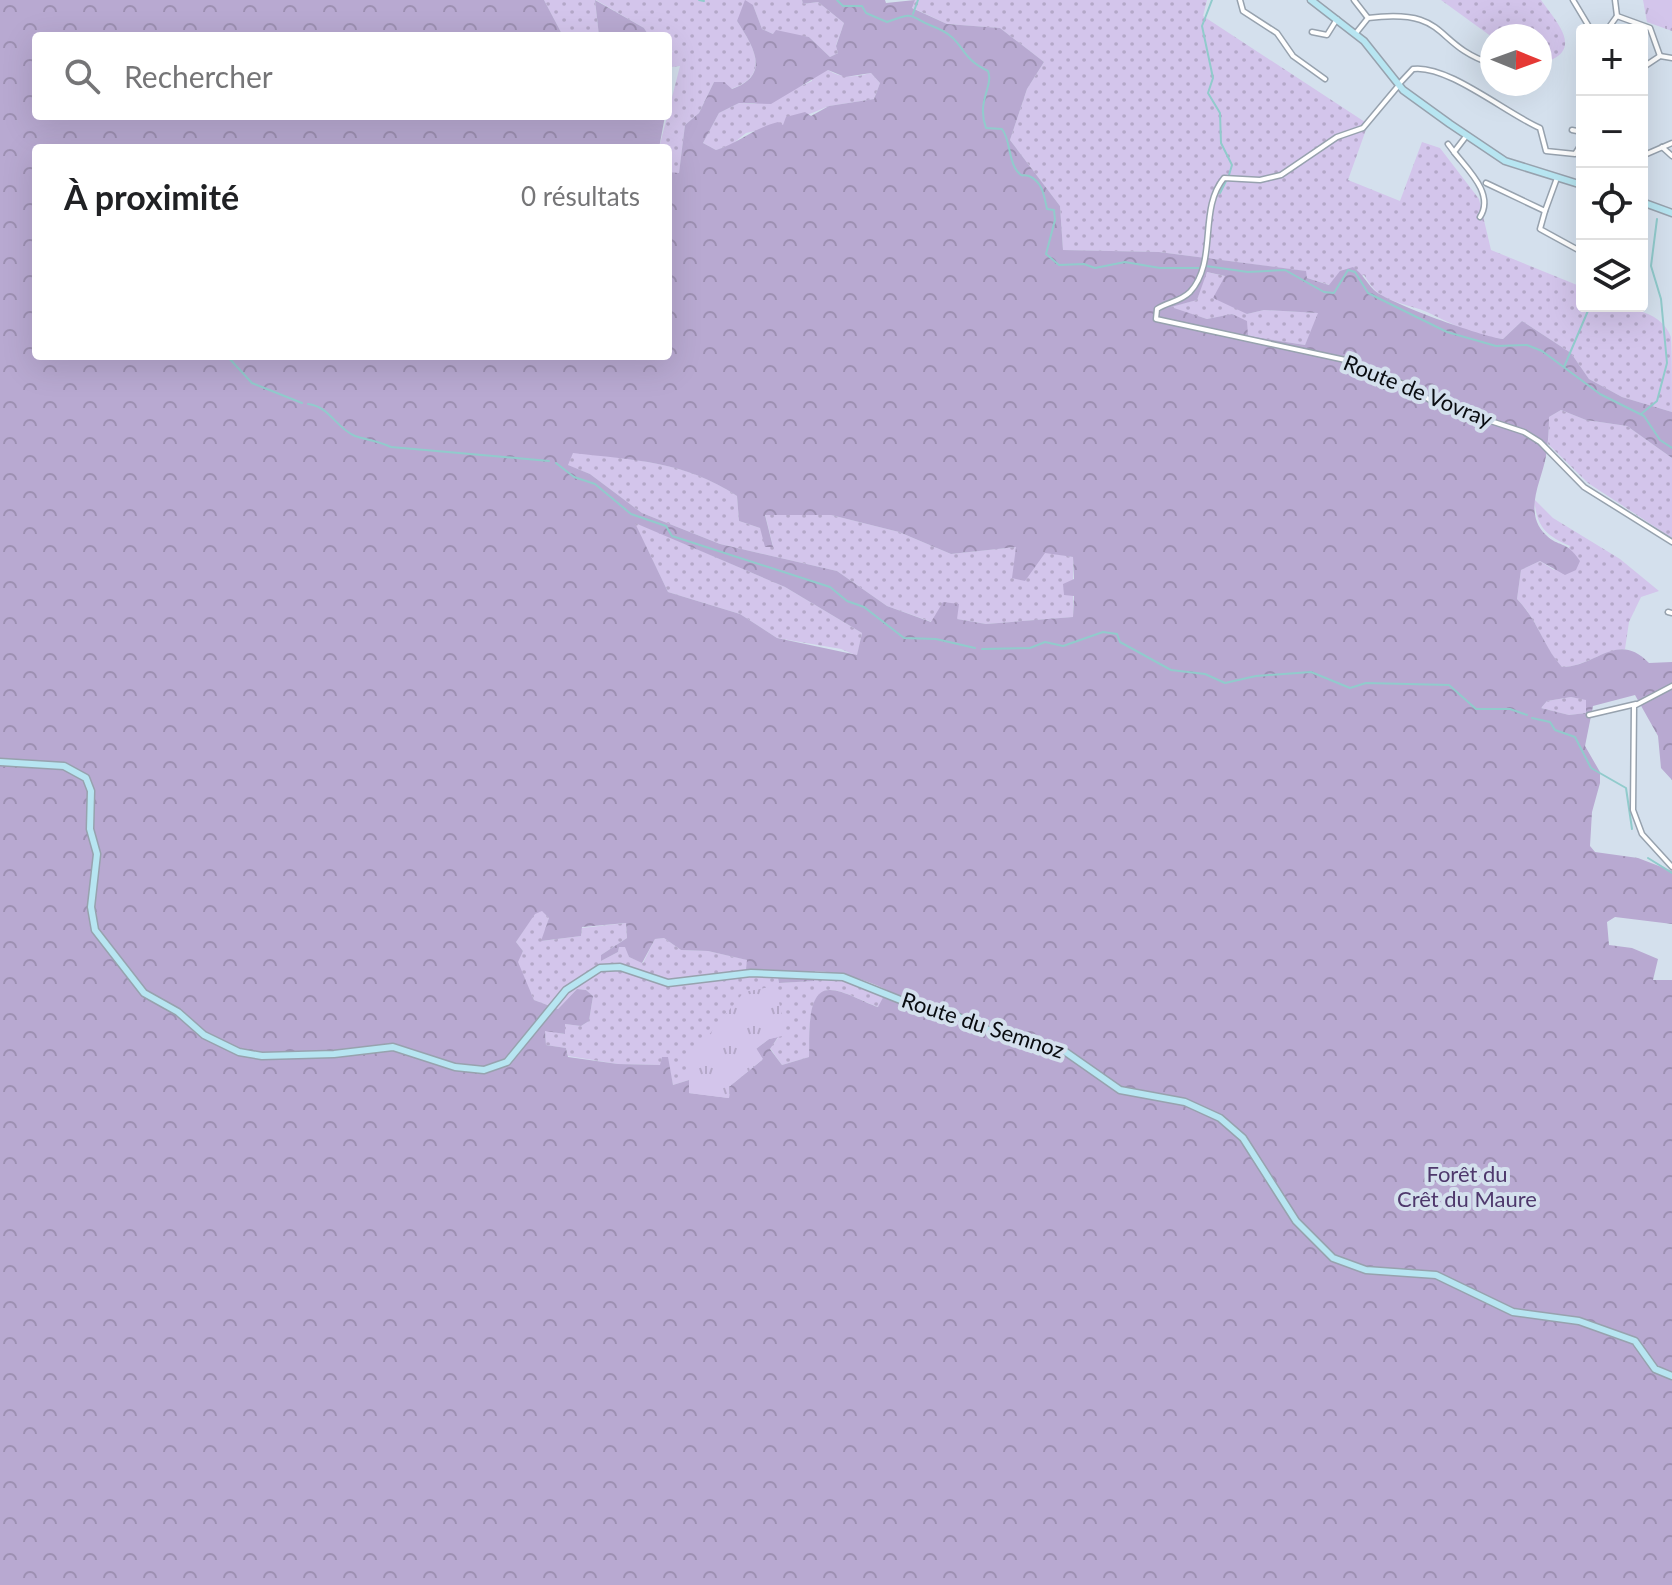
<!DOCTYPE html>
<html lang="fr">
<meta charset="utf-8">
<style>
:root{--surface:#fff;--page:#f6f6f6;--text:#202124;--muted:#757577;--line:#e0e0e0}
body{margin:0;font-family:Lato,sans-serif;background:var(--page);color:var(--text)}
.controls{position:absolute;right:24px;top:24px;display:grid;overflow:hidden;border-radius:8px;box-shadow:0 8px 32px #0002}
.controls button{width:72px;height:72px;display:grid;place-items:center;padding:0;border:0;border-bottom:2px solid var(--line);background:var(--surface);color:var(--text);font:40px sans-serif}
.compass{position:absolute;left:1480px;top:24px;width:72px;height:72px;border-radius:50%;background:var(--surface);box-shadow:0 8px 32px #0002;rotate:91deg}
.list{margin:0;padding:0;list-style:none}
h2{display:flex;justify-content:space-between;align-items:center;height:104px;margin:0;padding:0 32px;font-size:34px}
h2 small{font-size:26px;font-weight:400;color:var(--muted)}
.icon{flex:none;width:44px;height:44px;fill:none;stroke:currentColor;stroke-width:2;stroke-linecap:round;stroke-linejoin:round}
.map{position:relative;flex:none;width:1672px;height:1585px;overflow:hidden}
.search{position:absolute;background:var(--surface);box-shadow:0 8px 32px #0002;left:32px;top:32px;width:640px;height:88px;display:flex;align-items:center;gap:20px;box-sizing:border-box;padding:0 28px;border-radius:8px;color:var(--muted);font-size:30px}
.panel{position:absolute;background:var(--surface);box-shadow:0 8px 32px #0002;left:32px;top:144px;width:640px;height:216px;border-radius:8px}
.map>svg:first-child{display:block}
.grass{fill:url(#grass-dots)}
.forest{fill:url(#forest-crowns);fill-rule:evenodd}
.park{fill:url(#park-tufts)}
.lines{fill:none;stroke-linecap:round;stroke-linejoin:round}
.stream{stroke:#91cbcc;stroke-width:2}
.street-casing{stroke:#97a2ae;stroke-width:7}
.secondary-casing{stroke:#97a2ae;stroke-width:9}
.street{stroke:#fff;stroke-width:4}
.secondary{stroke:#b7e5f1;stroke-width:6}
.labels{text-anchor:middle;stroke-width:8;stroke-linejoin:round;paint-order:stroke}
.street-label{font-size:22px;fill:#090c10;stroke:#d4e0ed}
.park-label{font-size:22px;fill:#4e386c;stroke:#d4e0ed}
</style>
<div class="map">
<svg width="1672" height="1585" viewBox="0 0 1672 1585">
<defs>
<pattern id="grass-dots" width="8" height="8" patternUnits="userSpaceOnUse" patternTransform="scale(2)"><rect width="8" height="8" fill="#d3c5eb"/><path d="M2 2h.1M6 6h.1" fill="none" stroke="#b4a8c8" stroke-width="1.8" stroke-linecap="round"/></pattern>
<pattern id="forest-crowns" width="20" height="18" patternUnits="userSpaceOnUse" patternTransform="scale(2)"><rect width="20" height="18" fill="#b8a9d1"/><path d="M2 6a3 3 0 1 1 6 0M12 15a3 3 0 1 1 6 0" fill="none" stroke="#9d90b2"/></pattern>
<pattern id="park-tufts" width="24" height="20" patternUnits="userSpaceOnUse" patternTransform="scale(2)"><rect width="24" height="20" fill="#d3c5eb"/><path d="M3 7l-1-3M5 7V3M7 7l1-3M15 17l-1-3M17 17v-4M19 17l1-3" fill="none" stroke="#b4a8c8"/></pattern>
</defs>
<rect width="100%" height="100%" fill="#d4e0ed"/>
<!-- grass -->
<g class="grass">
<path d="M544,0h51l4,36h-36z"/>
<path d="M596,0h206l1,4 15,-2 26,21 -8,22 2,8 -8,4 -21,-20 -36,-3 -11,-5 -9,-24 -16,16c16,25 35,54 -6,68l-17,-7 -15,31 -14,12 -6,49 -11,-2v-24h-9l21,-82 -8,1 -4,12v-25l5,-3 -5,-1v-14h-19l-5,-8z"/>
<path d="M915,0h292l-4,16 165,108 -20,56 52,21 22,-59 18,6 39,51 12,51 91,37v19c28,0 77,-2 89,31 1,17 1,56 1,75l-50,-15 -33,-18 -18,-26 -49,-32 -19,18c-27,-2 -51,-15 -76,-27 -16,-7 -38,-9 -52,-22 -4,-4 -8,-10 -11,-15l-34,10 -23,-7 -2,-7 -146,-19 -96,-2 -3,-44 -50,-66 17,-51 17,-27 -44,-34 -53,-4 -36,-17z"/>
<path d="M1441,0h100c17,24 45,52 -1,64v-28l-48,1z"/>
<path d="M828,70c13,9 29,7 43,3l9,10 -6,16 -45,7 -46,19 -37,8 -15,12 -15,5 -13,-7 16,-30 20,-10 15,1 21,-6 37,-17v-4z"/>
<path d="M1206,272l19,4 22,38 17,-4 55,3 -14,32 -58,-9 -14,-22 -26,5 -38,-12 28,-7z"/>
<path d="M1561,410l25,10 41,6 45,32v80l-84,-55 -40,-39 1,-27z"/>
<path d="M573,452c60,8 113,9 164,44l2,25 21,7 13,18 -8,-32 66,1 68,17 52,22 65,-7 57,10v60l-87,7 -29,-5 -25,3 -45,-16 -50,-35 -117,-27 -78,-31 -52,-39 -23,-9z"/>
<path d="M1534,499l19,19 67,41 39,32 -18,6 -12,25 -4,27c-24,1 -40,18 -63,18 -19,-19 -23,-46 -45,-68l4,-29 19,-9 14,9 16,-24c-25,-11 -33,-19 -36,-47z"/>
<path d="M634,522l151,65 77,46 -5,23 -16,-7 -64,-11 -37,-24 -72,-22z"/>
<path d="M1571,697l15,2v14l-17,2 -28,-7 6,-7z"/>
<path d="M542,910l7,8 -7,23 39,-5 1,-8 44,-5 1,15 -26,17v6l17,-9 1,-5h7l3,10 14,6 12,-24 9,-1 17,12 27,1 40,9 -2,9 31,3 2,11 34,-2 2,-10c26,1 48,9 72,19l-8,17c-14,-4 -35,-17 -48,-17 -26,-1 -21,50 -22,67l-27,8 -12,-17 8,-10 -9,1 -13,10 7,10 -33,27 -1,12 -40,-5v-13l-16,5 -6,-28h-5l-1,8 -43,-1 -50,-8 -2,-8 -20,-3 -1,-15 19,4 1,-10 16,2 8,-5 4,-25 -7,-6 -9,-1 -19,20 -24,-9 -17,-38 6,-11 -7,-9 19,-29z"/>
</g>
<!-- forest -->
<g class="forest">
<path d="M0,0h544l19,36h-527v80h629l-6,32h-623v208h632v-184l11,1 6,-48 14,-12 15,-31h10l8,7c40,-14 21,-43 5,-68l8,-21 8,5 9,24 11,5 3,-4 33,7 21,20 8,-4 -2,-7 8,-23 -26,-21 -15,2 -1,-4h83l1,3 29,-3 -3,8 35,16 53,4 44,34 -17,27 -17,51 50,66 3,44 96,2 147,19 1,7 22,7 11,-14 13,-4c10,7 13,15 21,23 14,13 109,47 129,49l19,-18 49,32 18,26 33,18 50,15v46l-45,-32 -41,-6 -25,-10 -12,7c0,13 -1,26 -3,39 -4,25 -24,56 0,79 13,13 19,4 34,26l-4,9 -11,5 -25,-14 -19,9 -4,29c22,23 27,49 45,68 35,0 55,-37 87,-4l23,-1v118l-11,-12 -3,-32 -23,-41 -42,11 -8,40 15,26v11l-8,29 -2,34 5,6 43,6 34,13v53l-57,-7 -8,5 2,23 23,3 26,11 -5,21h19v605h-1672zM828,70l17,7 26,-4 9,10 -6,16 -45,7 -18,10 -6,-4 -19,5 -3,8 -5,-3c-24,6 -39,21 -62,28l-13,-7 16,-30 20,-10 32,1zM1207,272l18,4 -12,22 34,16 17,-4 54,3 -13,32 -57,-9 -1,-15 -15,-7 -25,5 -36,-12 26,-7zM573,453c60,7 112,8 164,43l2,25 21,7 5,19h8l-8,-32h66l68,17 52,22 65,-7 -4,31 13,3 20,-28 28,4 1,22 -11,5 1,11 10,1 -1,21 -87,7 -29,-5 2,-15 -16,-2 -12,20 -44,-16 -50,-35 -117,-27 -78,-31 -52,-39 -22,-9zM635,523l150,64 77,46 -5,22 -80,-17 -37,-24 -72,-22zM1571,697l15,3v13l-17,2 -28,-7 6,-7zM542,911l7,7 -8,23 40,-5 1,-9 44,-4 1,15 -26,17v6l17,-9 1,-5h6l4,10 13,6 13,-24 9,-1 17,12 27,1 39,9 -1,9 31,3 2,11 35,-2 1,-10c26,1 49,8 72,19l-9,17c-13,-4 -34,-17 -48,-17 -25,-1 -20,50 -21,67l-27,8 -12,-16 8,-12 -9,2 -13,10 6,11 -32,26 -1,12 -40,-5v-13l-16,5 -5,-28h-6l-2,8 -42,-1 -50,-7 -2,-9 -20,-3 -1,-14 20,3v-10l16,2 8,-5 4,-25 -7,-6 -9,-1 -19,20 -24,-9 -16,-38 5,-11 -7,-9 19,-28z"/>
<path d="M595,0l49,28 5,8h-50z"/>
</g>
<!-- park -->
<g class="park">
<path d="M1643,0h29v31l-25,-9z"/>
<path d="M775,986l12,49 -18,4 -13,9 7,11 -33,27 -1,12 -40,-5 1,-35 54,-66z"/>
</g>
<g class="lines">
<!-- stream -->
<g class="stream">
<path d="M699,0l5,1"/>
<path d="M837,0l6,6h19l4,7 21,9c31,-12 21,-5 45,4 35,13 24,30 56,45 6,15 -12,30 -2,57l16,1c9,12 6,31 15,42 6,7 4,3 12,5 14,6 15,20 18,33l7,1 1,10 -9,34 13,11 25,-1 11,4 30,-6 35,6h40"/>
<path d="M1212,0l-10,26 11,52 -5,15 12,20 1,30 11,22 -3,10"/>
<path d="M913,14l5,-14"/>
<path d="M1220,193l6,-12"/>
<path d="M1206,266l42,6 37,-2 39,22 10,1 14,-23 7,2 13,21 79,39 49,14 31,-1 15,6 58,43 44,22 16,24 12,8"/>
<path d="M227,356l25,27 50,20"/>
<path d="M1564,367l26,-61"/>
<path d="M308,404c21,2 29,25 47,32 12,4 24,5 36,11l158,14"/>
<path d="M1641,414l16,-13 10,-38 -6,-64 -10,-33 6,-47"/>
<path d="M556,463l18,14 21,7 36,30 35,12 6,10 158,51 17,14 17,6 40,31 32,1 39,9"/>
<path d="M982,649l48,-1 15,-6 18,4 40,-14 14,2 3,8 51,28 34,4 20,9 31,-7 55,-4 39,16 16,-5 83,2 27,24h34l17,6"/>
<path d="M1532,718l18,4 5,8 20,7 16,31 35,20 6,41"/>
<path d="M1648,858l24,15"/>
</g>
<defs>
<g id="street">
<path d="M1240,0l3,11 34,22 16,23 32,23"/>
<path d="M1354,0l14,18"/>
<path d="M1573,0l18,30"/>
<path d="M1615,0l2,16 33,12 10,28"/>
<path d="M1607,30l10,-14"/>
<path d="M1312,32l15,3 10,-16"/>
<path d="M1356,33l12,-15c83,-10 63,26 124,46"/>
<path d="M1660,56l12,2"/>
<path d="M1642,68l18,-12"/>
<path d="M1399,84l14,-15c34,-5 94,45 127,59l6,23 29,3 7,-11"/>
<path d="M1399,85l-36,43 -26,9 -56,38 -21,5 -36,-2c-26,31 -6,84 -34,114 -10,10 -23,10 -33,17l-1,10 194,42 60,26 23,15 91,30 16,10 44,45 88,55"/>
<path d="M1572,130l10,2"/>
<path d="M1467,135l-13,17c13,17 41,42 26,65"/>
<path d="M1448,144l6,8"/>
<path d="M1662,147l10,9"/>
<path d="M1642,156l30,-13"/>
<path d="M1486,183l59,28 12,-33"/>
<path d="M1545,211l-5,18 42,23"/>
<path d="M1668,612l4,1"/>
<path d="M1672,686l-38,20 -1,104 9,24 30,33"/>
<path d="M1589,715l47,-11"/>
</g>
<g id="secondary">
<path d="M1311,0l53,41 39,49 47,34 55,37 77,24"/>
<path d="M1642,202l30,11"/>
<path d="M0,762l64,4 22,12 5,13 -1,38 7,25 -6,53 4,23 49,63 34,19 26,23 35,17 23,4 72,-2 59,-7 62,20 29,3 23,-8 59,-72 34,-22 20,-1 48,16 83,-10 92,4 75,30 41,10 43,19 58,12 60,42 65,12 35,16 23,20 53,83 37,37 33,12 70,5 77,37 66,9 56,20 20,28 17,7"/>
</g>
</defs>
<!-- street casing -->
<use href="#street" class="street-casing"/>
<!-- secondary casing -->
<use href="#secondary" class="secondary-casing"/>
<!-- street -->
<use href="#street" class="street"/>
<!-- secondary -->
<use href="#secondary" class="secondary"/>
</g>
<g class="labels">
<!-- street labels -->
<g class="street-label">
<text transform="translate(1418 391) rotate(22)" y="8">Route de Vovray</text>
<text transform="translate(983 1025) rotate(18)" y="8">Route du Semnoz</text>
</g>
<!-- park labels -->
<g class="park-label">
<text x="1467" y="1182">Forêt du<tspan x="1467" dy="25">Crêt du Maure</tspan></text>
</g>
</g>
</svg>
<div class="controls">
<button>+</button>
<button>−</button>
<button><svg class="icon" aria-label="locate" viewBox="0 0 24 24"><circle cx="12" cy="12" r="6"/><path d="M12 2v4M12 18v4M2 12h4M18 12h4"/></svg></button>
<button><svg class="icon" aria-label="layers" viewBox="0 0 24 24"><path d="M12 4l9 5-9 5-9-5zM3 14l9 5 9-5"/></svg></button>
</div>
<svg class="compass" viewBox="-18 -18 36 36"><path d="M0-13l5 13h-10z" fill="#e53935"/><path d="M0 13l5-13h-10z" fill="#757577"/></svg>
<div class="search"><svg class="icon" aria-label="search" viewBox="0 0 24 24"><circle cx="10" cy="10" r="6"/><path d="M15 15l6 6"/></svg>Rechercher</div>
<section class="panel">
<h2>À proximité<small>0 résultats</small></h2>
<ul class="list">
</ul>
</section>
</div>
